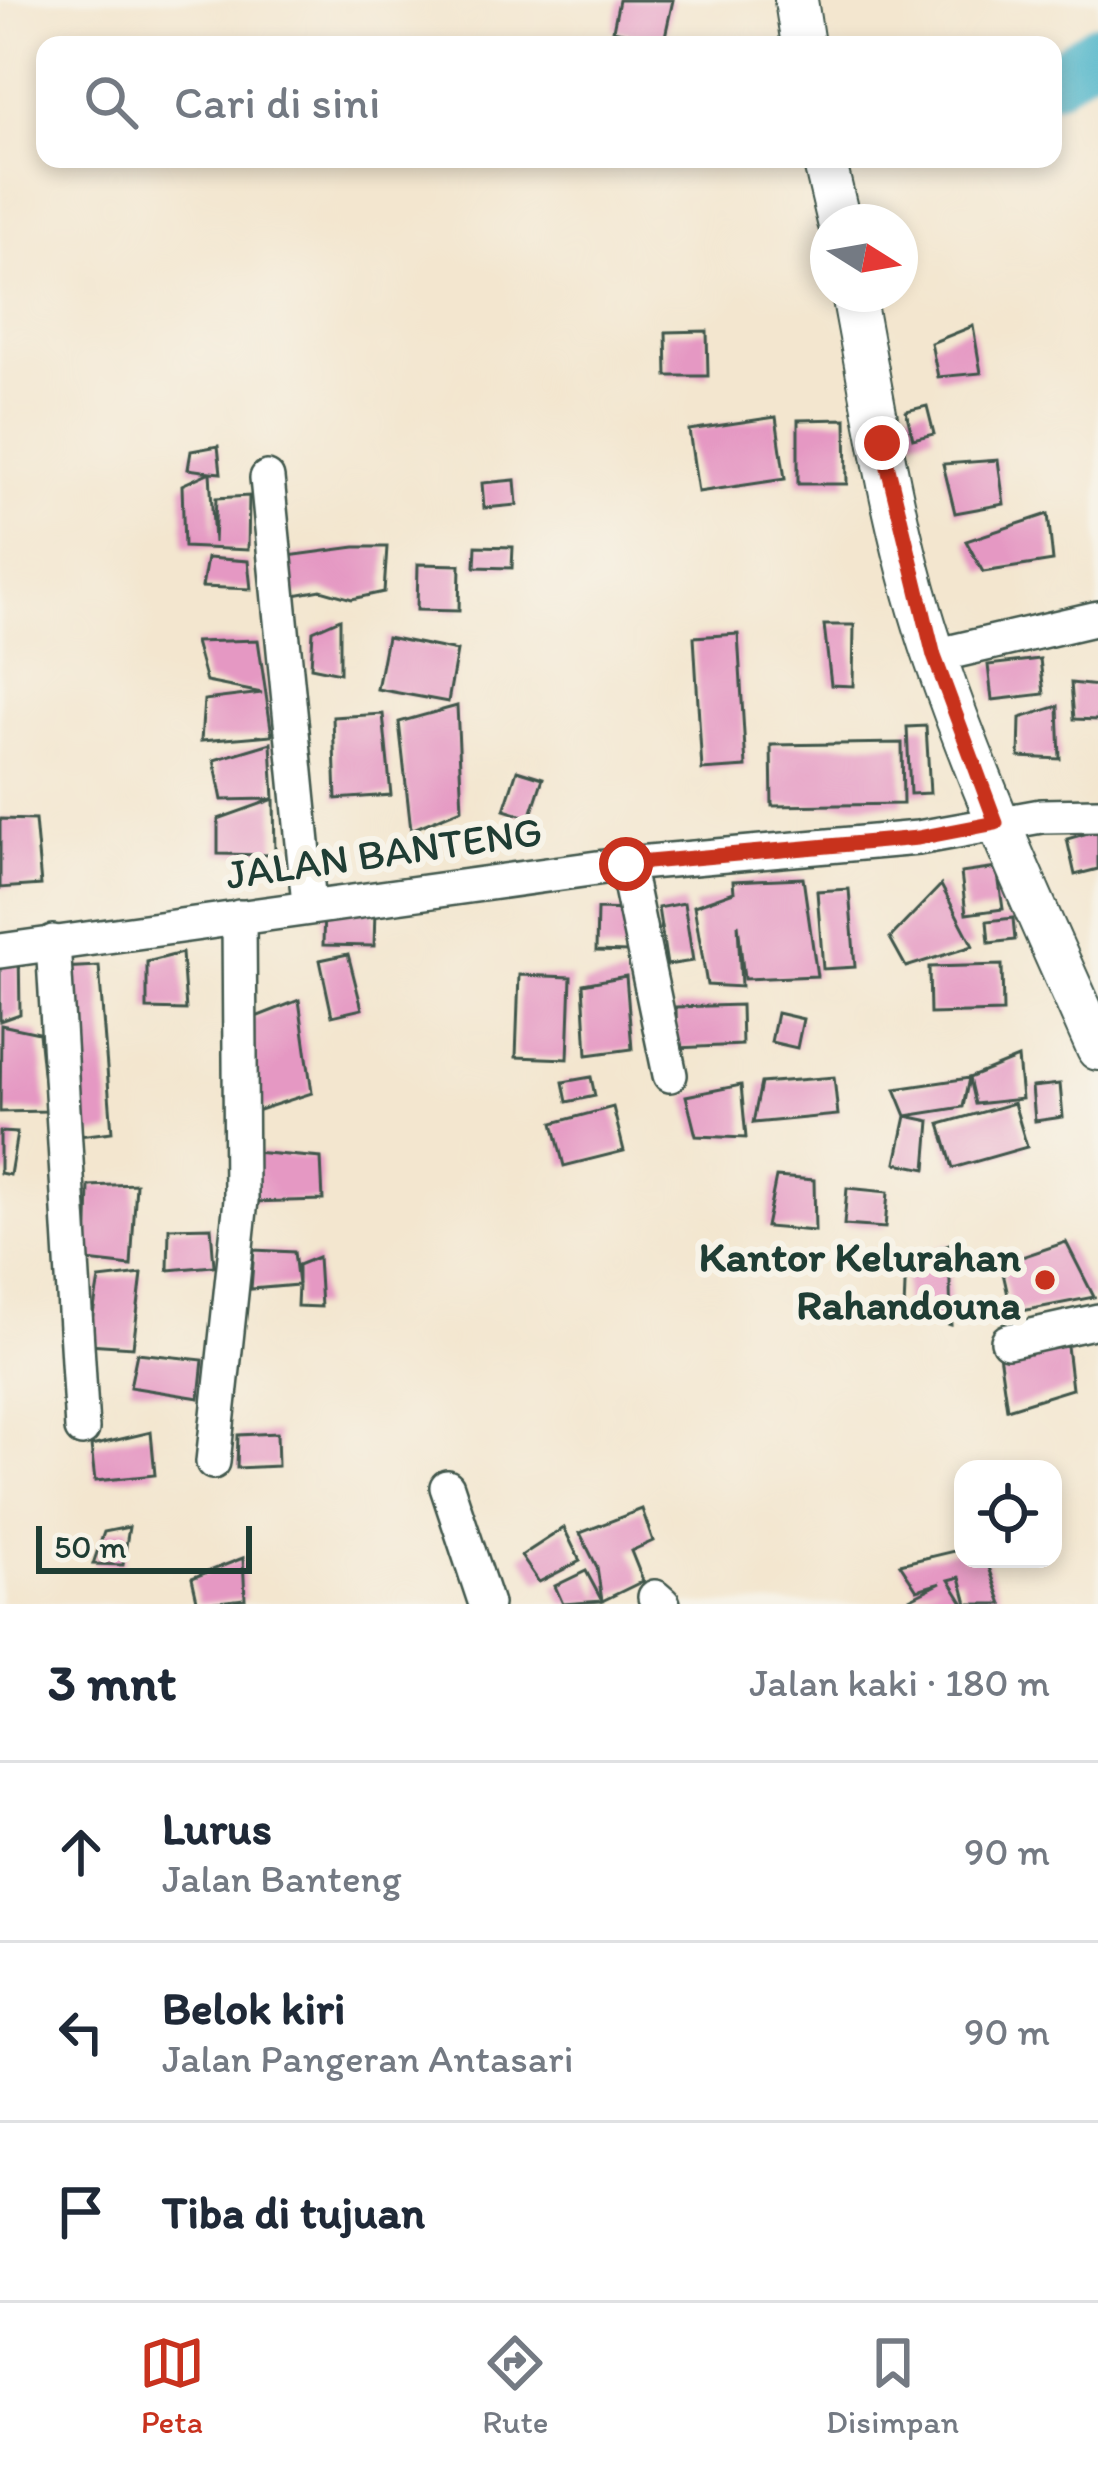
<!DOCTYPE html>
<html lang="id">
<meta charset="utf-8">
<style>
:root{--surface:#fff;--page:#f6f6f7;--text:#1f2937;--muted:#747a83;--line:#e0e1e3;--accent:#c8321e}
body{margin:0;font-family:Itim,sans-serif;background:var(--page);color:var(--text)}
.controls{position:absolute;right:36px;bottom:36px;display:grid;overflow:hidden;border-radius:24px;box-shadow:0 6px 18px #0003}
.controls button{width:108px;height:108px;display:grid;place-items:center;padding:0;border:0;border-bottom:3px solid var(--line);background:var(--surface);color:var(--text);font:60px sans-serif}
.compass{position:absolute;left:810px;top:204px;width:108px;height:108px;border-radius:50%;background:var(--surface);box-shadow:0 6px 18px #0003;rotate:101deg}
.scale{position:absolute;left:36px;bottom:30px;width:216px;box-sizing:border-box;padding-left:12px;border:6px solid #1f3d34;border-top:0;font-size:33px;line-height:42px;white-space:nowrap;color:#1f3d34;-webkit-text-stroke:9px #f7f3e8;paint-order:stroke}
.stop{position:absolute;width:36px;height:36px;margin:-27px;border:9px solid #c8321e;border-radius:50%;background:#fff}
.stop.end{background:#c8321e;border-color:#fff;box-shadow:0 3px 12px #0008}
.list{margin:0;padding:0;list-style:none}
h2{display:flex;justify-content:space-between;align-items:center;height:156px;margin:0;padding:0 48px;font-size:51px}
h2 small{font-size:39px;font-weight:400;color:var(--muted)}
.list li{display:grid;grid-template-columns:78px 1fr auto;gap:36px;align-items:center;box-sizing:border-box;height:180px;padding:0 48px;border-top:3px solid var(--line)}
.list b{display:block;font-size:45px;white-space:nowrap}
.list p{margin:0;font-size:39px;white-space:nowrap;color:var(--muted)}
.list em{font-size:39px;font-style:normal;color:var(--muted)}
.icon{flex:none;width:66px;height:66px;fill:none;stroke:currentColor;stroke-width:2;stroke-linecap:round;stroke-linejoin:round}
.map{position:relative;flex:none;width:1098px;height:1604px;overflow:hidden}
.search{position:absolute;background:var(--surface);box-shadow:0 6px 18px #0003;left:36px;right:36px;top:36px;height:132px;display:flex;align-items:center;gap:30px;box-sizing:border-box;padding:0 42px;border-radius:24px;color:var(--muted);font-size:45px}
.sheet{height:696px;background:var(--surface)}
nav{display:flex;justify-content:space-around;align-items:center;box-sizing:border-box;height:168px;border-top:3px solid var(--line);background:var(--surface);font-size:33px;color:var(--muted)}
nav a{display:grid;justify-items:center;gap:6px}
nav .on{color:var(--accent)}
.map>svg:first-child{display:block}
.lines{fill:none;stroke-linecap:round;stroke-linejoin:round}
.river{stroke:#4bb4c9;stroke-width:51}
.building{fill:#e598c3}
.minor-casing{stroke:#3f564b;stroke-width:38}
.tertiary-casing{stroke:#3f564b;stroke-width:46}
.minor{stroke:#fff;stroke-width:33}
.tertiary{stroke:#fff;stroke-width:42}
.route{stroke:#c8321e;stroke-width:15}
.poi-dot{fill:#c8321e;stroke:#f7f3e8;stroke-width:4.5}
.labels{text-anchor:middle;stroke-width:12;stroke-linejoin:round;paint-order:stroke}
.street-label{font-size:42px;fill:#1f3d34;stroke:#f7f3e8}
.poi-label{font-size:42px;font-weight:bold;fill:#1f3d34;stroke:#f7f3e8;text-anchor:end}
</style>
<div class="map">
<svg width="1098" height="1604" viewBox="0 0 1098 1604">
<rect width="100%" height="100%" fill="#f7f3e8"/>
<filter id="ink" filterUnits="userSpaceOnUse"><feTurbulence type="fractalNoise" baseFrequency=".00833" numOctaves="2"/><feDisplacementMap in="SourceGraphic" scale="24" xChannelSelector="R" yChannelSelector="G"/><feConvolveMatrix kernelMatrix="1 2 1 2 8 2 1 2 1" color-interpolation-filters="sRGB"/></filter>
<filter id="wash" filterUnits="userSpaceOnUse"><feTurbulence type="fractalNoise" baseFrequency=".004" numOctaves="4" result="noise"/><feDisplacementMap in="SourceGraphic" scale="48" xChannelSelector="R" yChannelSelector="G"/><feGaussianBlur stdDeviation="2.7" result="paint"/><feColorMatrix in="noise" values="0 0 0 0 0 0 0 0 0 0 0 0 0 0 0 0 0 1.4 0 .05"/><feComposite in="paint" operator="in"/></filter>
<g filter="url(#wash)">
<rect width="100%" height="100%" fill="#f3e6cf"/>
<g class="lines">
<!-- river -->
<path class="river" d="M1053,80l45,-31"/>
</g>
<g id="blocks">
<!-- building -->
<g class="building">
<path d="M619,0h54l-9,41 -51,-11z"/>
<path d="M973,326l8,47 -43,4 -7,-34z"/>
<path d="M707,331l1,45h-41l-1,-44z"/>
<path d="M927,406l7,28 -21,5 -7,-28z"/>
<path d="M776,417l9,62 -87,13 -9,-62z"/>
<path d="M846,419l1,65h-49v-64z"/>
<path d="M218,446l3,27 -11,-1 4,71 2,-45 33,-2 -1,54 -64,-3 -2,-62 28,-13 -22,-3 3,-18z"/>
<path d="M998,460l6,44 -49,9 -12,-49z"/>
<path d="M515,480l2,25 -33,3 -2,-25z"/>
<path d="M1048,514l5,47 -70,11 -17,-31z"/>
<path d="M476,546l37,1 -1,21 -37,-1z"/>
<path d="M355,547h32l-3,45 -32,7 -31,-9 -32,6 -1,-40z"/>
<path d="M207,558l41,3 3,28 -49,-2z"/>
<path d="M418,564l42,1 -1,46 -42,-1z"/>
<path d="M340,619v54l-29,-6 2,-36z"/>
<path d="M824,625h30l-1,61 -22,-1z"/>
<path d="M738,634l8,133 -44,3 -8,-133z"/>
<path d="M387,637l70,14 -9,51 -71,-13z"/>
<path d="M258,640l14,95 -71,6 3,-41 58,-7 -56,-11 -11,-40z"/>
<path d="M1040,659l4,35 -52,6 -4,-35z"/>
<path d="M1071,683l27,3v34l-24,-1z"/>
<path d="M457,706l5,103 -51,21 -12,-108z"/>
<path d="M1058,706l2,53 -41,-2 1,-39z"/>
<path d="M383,714l8,81 -55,4 -3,-82z"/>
<path d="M926,726l4,67 -20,1 -3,-67z"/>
<path d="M271,743l3,56 1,56 -57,-1v-35l56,-20 -52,1 -8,-40z"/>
<path d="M902,743l1,61 -131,2 -1,-61z"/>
<path d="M517,770l26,8 -13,40 -26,-8z"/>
<path d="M0,819l35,1 6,65 -41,3z"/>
<path d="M1098,830v39l-23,6 -8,-36z"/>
<path d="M997,868l6,41 -37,5 -5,-41z"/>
<path d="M803,878l14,98 -73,3 -6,-55 3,63 -34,-2 -13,-79 40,-14 -1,-11z"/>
<path d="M941,885l32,61 -67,21 -16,-29z"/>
<path d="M849,889l6,78 -32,2 -6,-78z"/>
<path d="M684,903l9,58 -26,4 -9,-57z"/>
<path d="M324,908l51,1 -1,37 -51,-1z"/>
<path d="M597,909l33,1 -2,42 -32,-1z"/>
<path d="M1013,918l2,22 -26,3 -2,-22z"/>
<path d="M19,950l1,64 -20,7v-62z"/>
<path d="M182,953l4,57 -39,-1v-47z"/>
<path d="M348,954l14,55 -30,7 -12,-56z"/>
<path d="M1002,965l1,47 -73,2 -1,-47z"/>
<path d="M99,966l13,166 -42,5 -10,-169z"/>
<path d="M519,975l52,2 -3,82 -52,-2z"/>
<path d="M626,976l6,73 -45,6 -4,-71z"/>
<path d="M299,1000l13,93 -59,19 -5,-92z"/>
<path d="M741,1005l1,40 -65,3 -1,-41z"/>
<path d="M777,1013l26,6 -6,29 -26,-6z"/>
<path d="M1,1025l38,8 8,78 -47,1z"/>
<path d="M1018,1058l4,41 -47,5 -6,-26z"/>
<path d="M591,1077l4,19 -28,6 -4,-20z"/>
<path d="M834,1077l4,38 -85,8 8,-40z"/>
<path d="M969,1078l-6,29 -57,9 24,5 -4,48 -30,-6 10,-47 -11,-27z"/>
<path d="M1060,1084l3,33 -28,4 -3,-34z"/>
<path d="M741,1085l5,53 -50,-2 -10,-40z"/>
<path d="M1014,1103l13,44 -74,21 -13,-44z"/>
<path d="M613,1107l11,44 -60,15 -11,-43z"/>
<path d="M0,1132l17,1 -7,42 -10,-2z"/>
<path d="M253,1152l68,6 2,42 -72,2z"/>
<path d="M776,1177l38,3 1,51 -49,-4z"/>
<path d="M136,1184l-5,82 -44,-5 2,-75z"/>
<path d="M847,1188l41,4 -3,36 -41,-3z"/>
<path d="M211,1227l3,39 -46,4 1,-42z"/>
<path d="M1066,1242l28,55 -82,16 -11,-49z"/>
<path d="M949,1244l2,81 -47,-14 2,-52z"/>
<path d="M254,1250l40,2 4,33v-20l20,-8 3,50 -24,-1 1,-21 -47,4z"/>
<path d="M142,1274l-9,73 -45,-3 11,-65z"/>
<path d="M1067,1346l5,43 -65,20 -8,-55z"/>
<path d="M137,1353l66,7 -4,38 -69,-11z"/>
<path d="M151,1432l4,43 -60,6 -4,-35z"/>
<path d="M277,1433l1,33 -41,2 1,-33z"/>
<path d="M642,1509l11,32 -22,10 12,30 -41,20 -5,-34 -17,-34z"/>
<path d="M129,1527l-6,38 -30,-1 11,-32z"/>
<path d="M564,1528l16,33 -41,21 -18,-26z"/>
<path d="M963,1549v10h23l16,45h-35l-7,-27 -11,3 15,24h-65l42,-21 -24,7 -17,-26z"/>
<path d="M243,1558l2,41 -47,5 -6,-26z"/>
<path d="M586,1571l16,30 -39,3 -8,-18z"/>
</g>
</g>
</g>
<g filter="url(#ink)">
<use href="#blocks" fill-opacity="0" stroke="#3f564b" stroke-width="3"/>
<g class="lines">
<defs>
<g id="minor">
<path d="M267,478l42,426"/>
<path d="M934,656l164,-38"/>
<path d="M626,864l44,211"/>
<path d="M53,942l29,487"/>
<path d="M0,951l626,-87 292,-26 123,-22 57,-1"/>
<path d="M1008,1341l90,-20"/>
<path d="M213,1462l28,-262 -2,-283"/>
<path d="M447,1487l39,117"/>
<path d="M655,1597l8,7"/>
</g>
<g id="tertiary">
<path d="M796,0l7,45"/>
<path d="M824,159l15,63"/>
<path d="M853,294c23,121 42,249 83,366 46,134 105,261 162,389"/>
</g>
</defs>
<!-- minor casing -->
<use href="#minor" class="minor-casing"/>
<!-- tertiary casing -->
<use href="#tertiary" class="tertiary-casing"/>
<!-- minor -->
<use href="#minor" class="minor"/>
<!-- tertiary -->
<use href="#tertiary" class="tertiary"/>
</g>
</g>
<g class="lines" filter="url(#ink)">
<!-- route -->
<path class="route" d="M626,864l292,-26 78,-15 -62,-167 -52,-213"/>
</g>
<!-- markers -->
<circle class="poi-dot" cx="1045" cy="1280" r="12"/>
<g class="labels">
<!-- street labels -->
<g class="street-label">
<text transform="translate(384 852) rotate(-8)" y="15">JALAN BANTENG</text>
</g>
<!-- poi labels -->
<g class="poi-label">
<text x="1021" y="1271">Kantor Kelurahan<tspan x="1021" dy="48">Rahandouna</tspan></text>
</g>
</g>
</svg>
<div class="controls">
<button><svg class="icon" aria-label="locate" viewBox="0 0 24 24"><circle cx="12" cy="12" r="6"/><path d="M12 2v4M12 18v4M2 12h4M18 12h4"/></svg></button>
</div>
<svg class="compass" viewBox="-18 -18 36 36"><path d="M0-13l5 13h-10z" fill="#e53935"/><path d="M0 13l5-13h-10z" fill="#747a83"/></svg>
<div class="scale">50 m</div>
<div class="stop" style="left:626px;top:864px"></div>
<div class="stop end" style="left:882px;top:443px"></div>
<div class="search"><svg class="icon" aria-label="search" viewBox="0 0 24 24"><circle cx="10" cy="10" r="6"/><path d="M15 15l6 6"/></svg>Cari di sini</div>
</div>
<section class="sheet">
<h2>3 mnt<small>Jalan kaki · 180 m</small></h2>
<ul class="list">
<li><svg class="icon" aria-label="ahead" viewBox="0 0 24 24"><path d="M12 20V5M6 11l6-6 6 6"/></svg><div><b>Lurus</b><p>Jalan Banteng</p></div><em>90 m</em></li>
<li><svg class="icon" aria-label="left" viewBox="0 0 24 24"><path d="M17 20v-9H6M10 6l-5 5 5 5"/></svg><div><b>Belok kiri</b><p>Jalan Pangeran Antasari</p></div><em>90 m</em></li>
<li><svg class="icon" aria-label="arrive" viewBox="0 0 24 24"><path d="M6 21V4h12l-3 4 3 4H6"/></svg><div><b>Tiba di tujuan</b></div></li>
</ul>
</section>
<nav>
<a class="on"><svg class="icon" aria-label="map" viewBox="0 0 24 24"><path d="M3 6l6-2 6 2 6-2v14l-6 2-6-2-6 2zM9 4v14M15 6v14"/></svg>Peta</a>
<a><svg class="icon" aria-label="directions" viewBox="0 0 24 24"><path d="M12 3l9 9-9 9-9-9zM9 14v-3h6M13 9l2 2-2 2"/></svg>Rute</a>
<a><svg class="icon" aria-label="saved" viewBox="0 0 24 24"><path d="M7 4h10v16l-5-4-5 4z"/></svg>Disimpan</a>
</nav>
